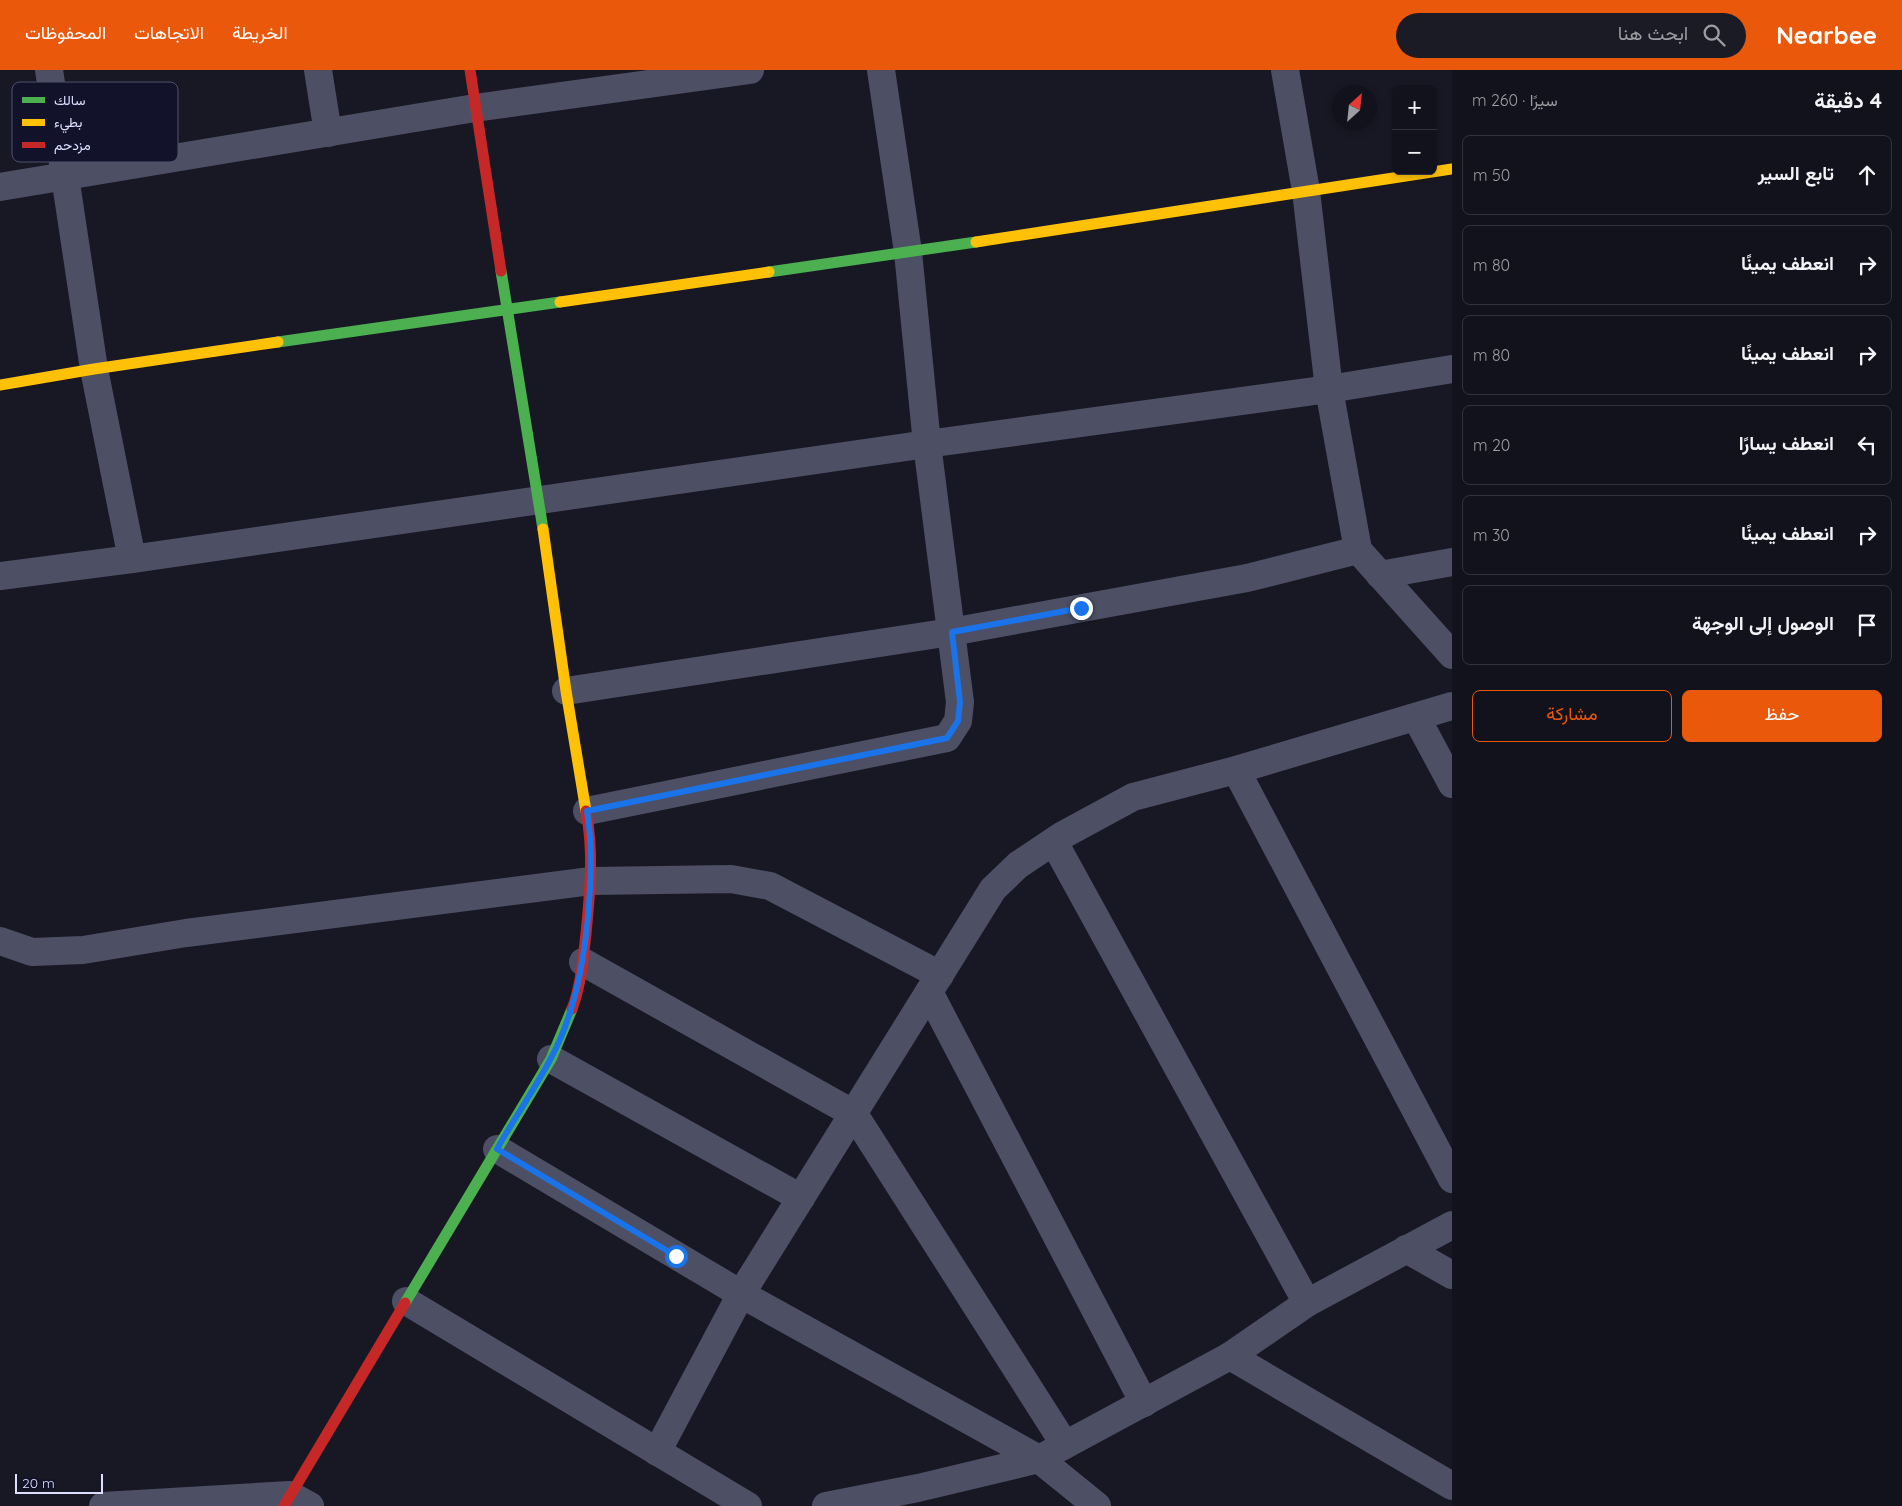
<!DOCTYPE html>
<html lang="ar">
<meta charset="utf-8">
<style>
:root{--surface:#12121c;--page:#1b1b25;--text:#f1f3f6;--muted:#9c9ea3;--line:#31323b;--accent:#ea580c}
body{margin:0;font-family:Quicksand,Vazirmatn,sans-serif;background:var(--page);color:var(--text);direction:rtl}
.controls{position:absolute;right:15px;top:15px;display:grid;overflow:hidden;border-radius:8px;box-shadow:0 2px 8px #0003}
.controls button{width:45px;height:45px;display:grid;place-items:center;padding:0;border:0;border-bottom:1px solid var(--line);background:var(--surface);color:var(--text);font:25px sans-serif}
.compass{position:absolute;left:1332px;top:15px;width:45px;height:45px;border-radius:50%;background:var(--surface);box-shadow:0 2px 8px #0003;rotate:27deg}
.scale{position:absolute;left:15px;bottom:12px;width:88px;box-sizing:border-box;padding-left:5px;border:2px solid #dcdffe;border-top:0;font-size:14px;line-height:18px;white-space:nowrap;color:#dcdffe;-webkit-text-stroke:4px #12122b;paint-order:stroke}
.stop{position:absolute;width:15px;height:15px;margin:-11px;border:4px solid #1a73e8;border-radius:50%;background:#fff}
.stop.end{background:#1a73e8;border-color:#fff;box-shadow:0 1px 5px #0008}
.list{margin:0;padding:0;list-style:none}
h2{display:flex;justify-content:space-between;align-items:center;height:65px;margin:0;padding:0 20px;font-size:21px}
h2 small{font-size:16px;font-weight:400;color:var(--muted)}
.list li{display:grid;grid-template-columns:32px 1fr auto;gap:15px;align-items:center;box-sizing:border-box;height:80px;margin:0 10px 10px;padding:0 10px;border:1px solid var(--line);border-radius:8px}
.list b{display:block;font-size:19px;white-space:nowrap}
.list em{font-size:16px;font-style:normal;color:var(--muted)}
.actions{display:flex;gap:10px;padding:15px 20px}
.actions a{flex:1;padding:11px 0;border:1px solid var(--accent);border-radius:8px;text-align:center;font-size:18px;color:var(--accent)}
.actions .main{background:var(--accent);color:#fff}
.icon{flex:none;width:28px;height:28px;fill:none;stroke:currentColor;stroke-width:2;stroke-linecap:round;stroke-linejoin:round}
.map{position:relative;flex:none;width:1452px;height:1436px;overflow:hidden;direction:ltr}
header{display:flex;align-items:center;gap:30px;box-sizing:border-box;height:70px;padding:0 25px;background:var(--accent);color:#fff}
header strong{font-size:24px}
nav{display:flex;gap:28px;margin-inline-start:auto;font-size:18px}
.search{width:350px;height:45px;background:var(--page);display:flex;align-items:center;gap:12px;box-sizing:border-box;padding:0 18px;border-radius:28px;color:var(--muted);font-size:19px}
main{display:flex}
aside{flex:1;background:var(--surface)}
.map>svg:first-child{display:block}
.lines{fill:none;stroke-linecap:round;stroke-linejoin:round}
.street{stroke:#4d5065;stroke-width:28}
.fast{stroke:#4caf50;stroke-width:11}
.slow{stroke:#ffc107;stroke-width:11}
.jam{stroke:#c62828;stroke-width:11}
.route{stroke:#1a73e8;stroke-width:6}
.key{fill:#12122b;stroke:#4f506a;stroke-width:1}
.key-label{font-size:14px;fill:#dcdffe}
</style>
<header>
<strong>Nearbee</strong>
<div class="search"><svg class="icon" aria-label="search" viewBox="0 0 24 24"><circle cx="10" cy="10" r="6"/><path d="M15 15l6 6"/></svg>ابحث هنا</div>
<nav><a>الخريطة</a><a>الاتجاهات</a><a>المحفوظات</a></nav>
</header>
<main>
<aside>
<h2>4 دقيقة<small>سيرًا · 260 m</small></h2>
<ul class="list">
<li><svg class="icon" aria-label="ahead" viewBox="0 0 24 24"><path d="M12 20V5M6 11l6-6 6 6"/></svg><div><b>تابع السير</b></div><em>50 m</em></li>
<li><svg class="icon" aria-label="right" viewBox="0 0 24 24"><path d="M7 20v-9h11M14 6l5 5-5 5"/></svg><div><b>انعطف يمينًا</b></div><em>80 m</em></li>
<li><svg class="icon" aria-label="right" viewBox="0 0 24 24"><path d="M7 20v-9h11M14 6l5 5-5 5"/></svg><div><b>انعطف يمينًا</b></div><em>80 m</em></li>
<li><svg class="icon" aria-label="left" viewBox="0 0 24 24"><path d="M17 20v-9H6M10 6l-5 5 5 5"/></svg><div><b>انعطف يسارًا</b></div><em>20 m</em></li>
<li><svg class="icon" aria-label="right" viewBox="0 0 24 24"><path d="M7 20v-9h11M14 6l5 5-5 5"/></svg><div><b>انعطف يمينًا</b></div><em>30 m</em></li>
<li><svg class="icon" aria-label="arrive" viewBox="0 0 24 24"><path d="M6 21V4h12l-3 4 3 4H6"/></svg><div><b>الوصول إلى الوجهة</b></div></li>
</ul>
<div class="actions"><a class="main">حفظ</a><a>مشاركة</a></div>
</aside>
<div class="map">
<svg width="1452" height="1436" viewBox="0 0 1452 1436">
<rect width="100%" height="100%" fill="#181825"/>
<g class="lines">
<!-- street -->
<g class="street">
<path d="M49,0l45,299 38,190"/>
<path d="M318,0l10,63"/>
<path d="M1285,0l21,121 23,198 29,161 94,105"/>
<path d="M0,117l475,-79 275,-38"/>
<path d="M1380,505l72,-13"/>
<path d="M0,506l132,-17 795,-115 402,-55 123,-20"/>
<path d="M566,621l385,-59 296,-54 111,-28"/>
<path d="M1416,647l36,67"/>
<path d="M1236,700l216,409"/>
<path d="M587,741l360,-73 11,-17 2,-19 -33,-258 -19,-192 -27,-182"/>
<path d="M1054,772l253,461"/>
<path d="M0,871l32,11 51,-2 103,-17 405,-52 140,-2 39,7 170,89"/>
<path d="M583,892l271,152 211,331"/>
<path d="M929,922l215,411"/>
<path d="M551,989l250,139"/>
<path d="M497,1079l244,145 298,165 58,47"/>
<path d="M1406,1179l46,26"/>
<path d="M406,1231l342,205"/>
<path d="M1230,1286l222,130"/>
<path d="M657,1382l84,-158 252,-405 25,-24 45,-30 70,-38 103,-27 216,-64"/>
<path d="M103,1436l187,-11 20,11"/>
<path d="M826,1436l92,-18 121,-29 191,-103 77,-53 145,-78"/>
</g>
<!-- fast -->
<g class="fast">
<path d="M501,201l42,258"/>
<path d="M769,202l207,-30"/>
<path d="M278,272l282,-40"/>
<path d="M405,1233l146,-244 21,-50"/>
</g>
<!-- slow -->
<g class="slow">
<path d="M976,172l476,-73"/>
<path d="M560,232l209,-30"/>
<path d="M0,315l94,-16 184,-27"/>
<path d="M543,459l23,162 20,120"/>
</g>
<!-- jam -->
<g class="jam">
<path d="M470,0l31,201"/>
<path d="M572,939c9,-23 11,-51 14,-75 4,-43 8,-81 0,-123"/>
<path d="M284,1436l121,-203"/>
</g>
</g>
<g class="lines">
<!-- route -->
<path class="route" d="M676,1186l-179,-107c17,-30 37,-59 53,-89 24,-44 33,-93 38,-143 3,-36 5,-70 -1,-106l360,-73 11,-17 2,-19 -8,-70 129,-24"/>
</g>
<!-- legend -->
<rect x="12" y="12" width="166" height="80" rx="8" class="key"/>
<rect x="22" y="27" width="23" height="6" fill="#4caf50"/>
<rect x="22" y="49" width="23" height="7" fill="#ffc107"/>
<rect x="22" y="72" width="23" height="6" fill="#c62828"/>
<g class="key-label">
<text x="54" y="35">سالك</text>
<text x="54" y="57">بطيء</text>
<text x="54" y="80">مزدحم</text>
</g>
</svg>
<div class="controls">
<button>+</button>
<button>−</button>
</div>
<svg class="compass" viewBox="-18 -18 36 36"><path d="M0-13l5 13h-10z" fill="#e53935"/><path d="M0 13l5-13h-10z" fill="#9c9ea3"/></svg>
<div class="scale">20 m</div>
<div class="stop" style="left:676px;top:1186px"></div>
<div class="stop end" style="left:1081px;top:538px"></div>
</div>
</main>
